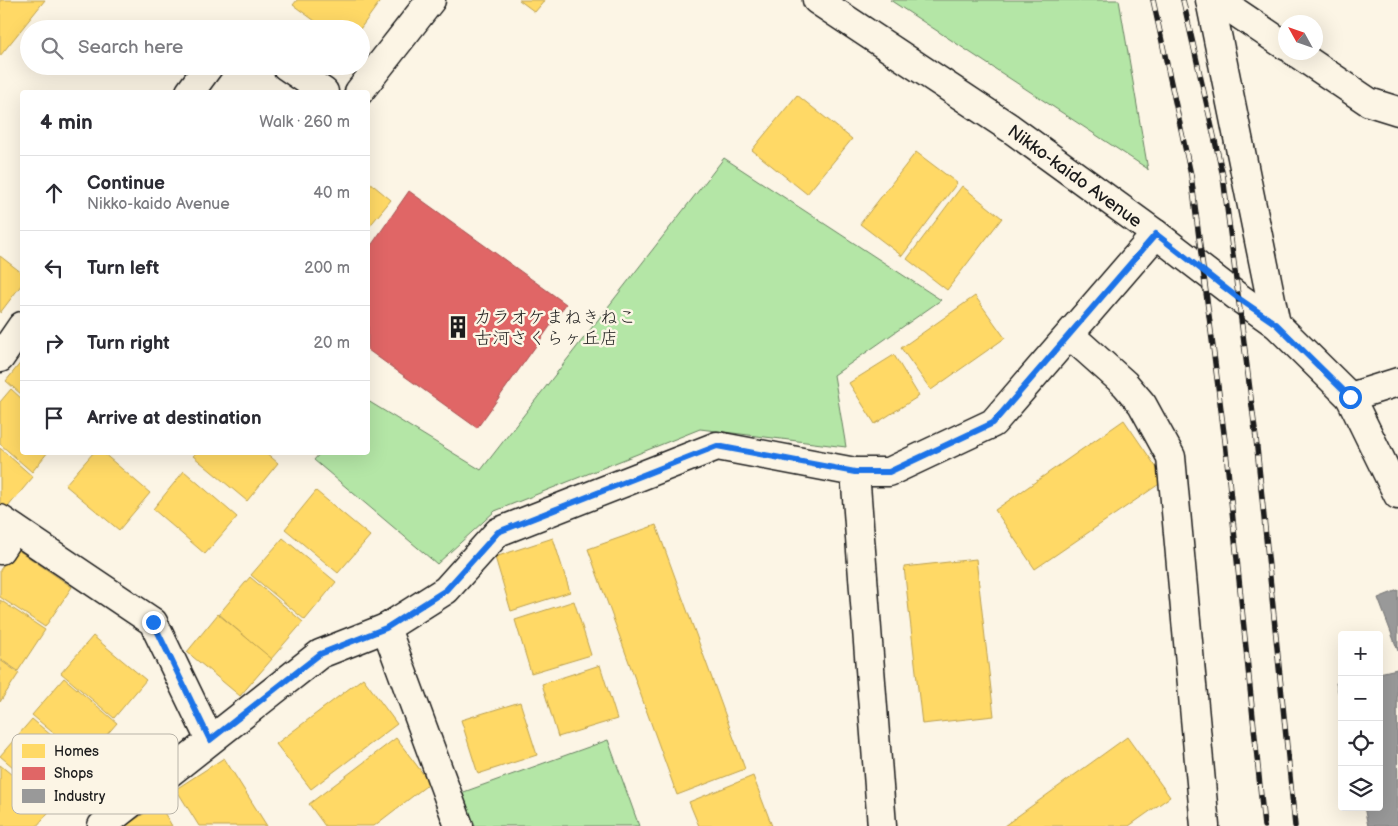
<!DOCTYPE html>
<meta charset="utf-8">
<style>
:root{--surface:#fff;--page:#f7f7f7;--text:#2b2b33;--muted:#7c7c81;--line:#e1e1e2}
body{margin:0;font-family:"Balsamiq Sans","Klee One",sans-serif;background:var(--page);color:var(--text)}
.controls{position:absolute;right:15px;bottom:15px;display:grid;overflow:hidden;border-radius:5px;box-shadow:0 5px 20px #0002}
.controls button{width:45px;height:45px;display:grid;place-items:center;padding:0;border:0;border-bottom:1px solid var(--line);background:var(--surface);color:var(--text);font:25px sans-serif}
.compass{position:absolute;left:1278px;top:15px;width:45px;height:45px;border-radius:50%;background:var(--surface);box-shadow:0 5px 20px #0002;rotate:310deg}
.stop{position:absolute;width:15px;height:15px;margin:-11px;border:4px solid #1a73e8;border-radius:50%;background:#fff}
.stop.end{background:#1a73e8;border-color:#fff;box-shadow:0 1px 5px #0008}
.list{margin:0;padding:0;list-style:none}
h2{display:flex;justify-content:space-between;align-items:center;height:65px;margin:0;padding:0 20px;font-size:21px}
h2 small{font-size:16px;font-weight:400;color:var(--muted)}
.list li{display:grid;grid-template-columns:32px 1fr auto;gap:15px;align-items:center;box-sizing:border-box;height:75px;padding:0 20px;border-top:1px solid var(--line)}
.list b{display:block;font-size:19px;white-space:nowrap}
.list p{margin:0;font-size:16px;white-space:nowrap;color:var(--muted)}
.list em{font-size:16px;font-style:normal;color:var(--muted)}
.icon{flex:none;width:28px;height:28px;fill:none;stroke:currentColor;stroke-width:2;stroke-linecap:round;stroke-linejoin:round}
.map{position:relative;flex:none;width:1398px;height:826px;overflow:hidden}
.search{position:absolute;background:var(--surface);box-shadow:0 5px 20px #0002;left:20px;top:20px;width:350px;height:55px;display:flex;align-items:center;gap:12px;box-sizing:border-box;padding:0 18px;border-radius:28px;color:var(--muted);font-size:19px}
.panel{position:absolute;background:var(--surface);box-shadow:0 5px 20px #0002;left:20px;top:90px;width:350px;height:365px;border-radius:5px}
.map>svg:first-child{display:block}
.green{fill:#b4e6a6;stroke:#688161}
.homes{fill:#ffd966;stroke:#bba050}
.shops{fill:#e06666;stroke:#a55050}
.industry{fill:#999;stroke:#747474}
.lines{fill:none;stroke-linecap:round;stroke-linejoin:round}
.minor-casing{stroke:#1c1c1c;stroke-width:31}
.tertiary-casing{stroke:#1c1c1c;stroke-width:31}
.secondary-casing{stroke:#1c1c1c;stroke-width:31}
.minor{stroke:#fcf5e5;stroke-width:28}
.tertiary{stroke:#fcf5e5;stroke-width:28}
.secondary{stroke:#fcf5e5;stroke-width:28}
.rail-casing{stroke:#1c1c1c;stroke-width:5.5}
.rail{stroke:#fcf5e5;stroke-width:4;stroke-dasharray:11;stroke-linecap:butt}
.route{stroke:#1a73e8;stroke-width:6}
.labels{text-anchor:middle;stroke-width:5;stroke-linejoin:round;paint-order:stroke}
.street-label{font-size:18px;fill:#1c1c1c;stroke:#fcf5e5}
.poi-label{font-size:18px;fill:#1c1c1c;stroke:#fcf5e5;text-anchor:start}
.key{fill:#fcf5e5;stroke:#b9b4a9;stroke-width:1}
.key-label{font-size:14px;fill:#1c1c1c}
</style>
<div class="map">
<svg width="1398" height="826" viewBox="0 0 1398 826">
<rect width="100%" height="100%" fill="#fcf5e5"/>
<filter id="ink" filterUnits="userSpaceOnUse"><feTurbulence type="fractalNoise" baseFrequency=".02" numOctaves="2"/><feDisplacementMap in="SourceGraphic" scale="10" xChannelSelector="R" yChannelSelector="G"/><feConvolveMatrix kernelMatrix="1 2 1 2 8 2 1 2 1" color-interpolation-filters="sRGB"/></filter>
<g filter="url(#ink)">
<!-- green -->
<g class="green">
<path d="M890,0h229l29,170v-1z"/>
<path d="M724,158l217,142 -107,75 12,72 -146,-18 -205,82 -58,53 -123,-104 6,-7 48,-1v-51l113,69z"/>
<path d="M608,740l31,86h-166l-12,-33z"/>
</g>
<!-- homes -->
<g class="homes">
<path d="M0,0h45l-45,56z"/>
<path d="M297,0h84l-21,29h-34l-33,-24z"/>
<path d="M519,0h26l-10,12z"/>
<path d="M797,95l55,44 -45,55 -55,-44z"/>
<path d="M916,152l41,31 -55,73 -42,-32z"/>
<path d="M368,181l23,19 -23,28z"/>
<path d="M962,186l40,32 -55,72 -40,-31z"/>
<path d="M0,256l22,17v11l-22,29z"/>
<path d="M975,296l30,42 -74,52 -30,-42z"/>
<path d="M894,355l25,41 -44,28 -26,-41z"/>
<path d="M22,361v34l-16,-14z"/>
<path d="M11,389l11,10v53h26l-16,20 -32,-28v-42z"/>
<path d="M1124,420l41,60 -130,89 -40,-59z"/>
<path d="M0,448l33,29 -31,37 -2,-1z"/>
<path d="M94,452h8l48,41 -31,37 -54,-45z"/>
<path d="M196,452h69l13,11 -31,38 -54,-45z"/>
<path d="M184,471l53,46 -32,37 -52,-45z"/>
<path d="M316,491l54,45 -32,37 -53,-44z"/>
<path d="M656,525l89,244 -68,26 -89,-246z"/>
<path d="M283,538l53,44 -31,38 -54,-45z"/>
<path d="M553,538l17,54 -59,19 -16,-54z"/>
<path d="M15,548l57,39 -27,40 -45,-30v-27z"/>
<path d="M976,559l18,157 -72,8 -18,-157z"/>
<path d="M250,577l53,45 -32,37 -52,-45z"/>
<path d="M0,600l45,30 -27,41 -18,-12z"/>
<path d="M574,601l17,54 -60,18 -16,-53z"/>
<path d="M218,614l54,45 -32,37 -53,-44z"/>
<path d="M93,636l53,44 -32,38 -53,-45z"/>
<path d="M0,660l19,13 -19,29z"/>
<path d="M600,665l17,54 -59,18 -16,-53z"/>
<path d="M64,678l53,45 -32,37 -53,-45z"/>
<path d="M363,678l34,46 -86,65 -35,-45z"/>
<path d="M520,702l17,53 -59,19 -17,-54z"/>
<path d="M32,719l53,45 -32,37 -53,-45z"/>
<path d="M1127,737l43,60 -41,29h-125z"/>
<path d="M396,738l34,45 -56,43h-49l-16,-22z"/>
<path d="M224,758l43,68h-68l-23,-37z"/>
<path d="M0,765l52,43 -15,18h-37z"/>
<path d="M753,776l19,50h-73l-10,-24z"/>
<path d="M159,804l13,22h-47z"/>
</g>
<!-- shops -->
<path class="shops" d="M409,191l157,113 -89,124 -109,-78v-100z"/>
<!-- industry -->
<g class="industry">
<path d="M1398,590v61l-20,-53z"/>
<path d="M1397,669l1,157h-30l-4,-19h15v-134z"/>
<path d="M1342,682v26l-6,-25z"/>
</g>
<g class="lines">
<defs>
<g id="minor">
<path d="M1210,0l66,324"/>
<path d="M1218,0l68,46"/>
<path d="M1295,52l74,50 29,9"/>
<path d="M286,66l38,26"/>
<path d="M190,92l19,-26"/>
<path d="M359,92l72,-92"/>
<path d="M1070,335l55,49 17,20 29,53 34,369"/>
<path d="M0,358l22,-32"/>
<path d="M855,472l27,354"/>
<path d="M0,519l153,103 57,118"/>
<path d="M0,550l14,-21"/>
<path d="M386,628l73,198"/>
<path d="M102,826l218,-172 66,-26 60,-38 52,-58 219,-86 138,26h34l104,-49 163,-189"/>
</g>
<path id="tertiary" d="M1350,397l48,-15"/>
<path id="secondary" d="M817,0l193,128 146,106 82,63 38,27 74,73 48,98"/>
</defs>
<!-- minor casing -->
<use href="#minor" class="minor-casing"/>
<!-- tertiary casing -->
<use href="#tertiary" class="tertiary-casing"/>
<!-- secondary casing -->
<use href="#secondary" class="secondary-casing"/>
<!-- minor -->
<use href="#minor" class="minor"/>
<!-- tertiary -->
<use href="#tertiary" class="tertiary"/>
<!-- secondary -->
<use href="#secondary" class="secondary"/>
<defs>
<g id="rail">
<path d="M1153,0l38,175 34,266 39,385"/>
<path d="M1183,0l40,176 33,262 39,388"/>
</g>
</defs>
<!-- rail casing -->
<use href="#rail" class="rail-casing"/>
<!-- rail -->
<use href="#rail" class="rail"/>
</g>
</g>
<g class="lines" filter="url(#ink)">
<!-- route -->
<path class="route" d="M153,622l57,118 110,-86 66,-26 60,-38 52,-58 219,-86 138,26h34l104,-49 163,-189 82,64 38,26 74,73"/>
</g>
<!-- icons -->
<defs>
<symbol id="building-bare" viewBox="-9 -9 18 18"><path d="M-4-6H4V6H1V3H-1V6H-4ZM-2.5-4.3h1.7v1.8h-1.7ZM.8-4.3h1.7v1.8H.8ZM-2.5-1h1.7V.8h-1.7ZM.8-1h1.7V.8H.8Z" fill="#1c1c1c" stroke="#fcf5e5" stroke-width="2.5" paint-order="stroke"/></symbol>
</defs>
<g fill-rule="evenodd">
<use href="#building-bare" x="442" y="311" width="32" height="32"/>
</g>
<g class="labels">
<!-- street labels -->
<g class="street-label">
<text transform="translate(1075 176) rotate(36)" y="6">Nikko-kaido Avenue</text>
</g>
<!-- poi labels -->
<g class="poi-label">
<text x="474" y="323">カラオケまねきねこ<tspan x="474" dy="21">古河さくらヶ丘店</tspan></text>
</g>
</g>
<!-- legend -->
<rect x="12" y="734" width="166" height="80" rx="8" class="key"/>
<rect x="22" y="744" width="23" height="14" fill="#ffd966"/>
<rect x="22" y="767" width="23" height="13" fill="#e06666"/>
<rect x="22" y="789" width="23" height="14" fill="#999"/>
<g class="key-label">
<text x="54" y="756">Homes</text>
<text x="54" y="778">Shops</text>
<text x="54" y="801">Industry</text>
</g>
</svg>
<div class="controls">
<button>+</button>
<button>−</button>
<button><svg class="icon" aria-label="locate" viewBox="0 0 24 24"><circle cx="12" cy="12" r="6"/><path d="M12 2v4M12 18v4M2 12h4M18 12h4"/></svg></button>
<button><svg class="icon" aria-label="layers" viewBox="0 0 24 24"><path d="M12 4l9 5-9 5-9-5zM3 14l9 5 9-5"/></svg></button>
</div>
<svg class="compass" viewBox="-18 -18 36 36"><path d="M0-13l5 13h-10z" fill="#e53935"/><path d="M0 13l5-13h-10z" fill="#7c7c81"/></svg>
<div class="stop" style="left:1350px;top:397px"></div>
<div class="stop end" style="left:153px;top:622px"></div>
<div class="search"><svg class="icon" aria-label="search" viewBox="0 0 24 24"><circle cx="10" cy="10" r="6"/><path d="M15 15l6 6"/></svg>Search here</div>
<section class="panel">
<h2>4 min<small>Walk · 260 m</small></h2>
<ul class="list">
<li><svg class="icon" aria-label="ahead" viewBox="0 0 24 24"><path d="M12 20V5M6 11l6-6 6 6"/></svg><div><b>Continue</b><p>Nikko-kaido Avenue</p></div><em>40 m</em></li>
<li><svg class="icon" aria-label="left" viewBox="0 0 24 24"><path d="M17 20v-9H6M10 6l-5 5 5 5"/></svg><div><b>Turn left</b></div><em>200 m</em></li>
<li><svg class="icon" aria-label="right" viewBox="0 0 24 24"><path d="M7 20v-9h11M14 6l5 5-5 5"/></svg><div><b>Turn right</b></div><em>20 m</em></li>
<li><svg class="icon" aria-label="arrive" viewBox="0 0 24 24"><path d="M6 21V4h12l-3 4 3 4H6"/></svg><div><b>Arrive at destination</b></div></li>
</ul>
</section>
</div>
